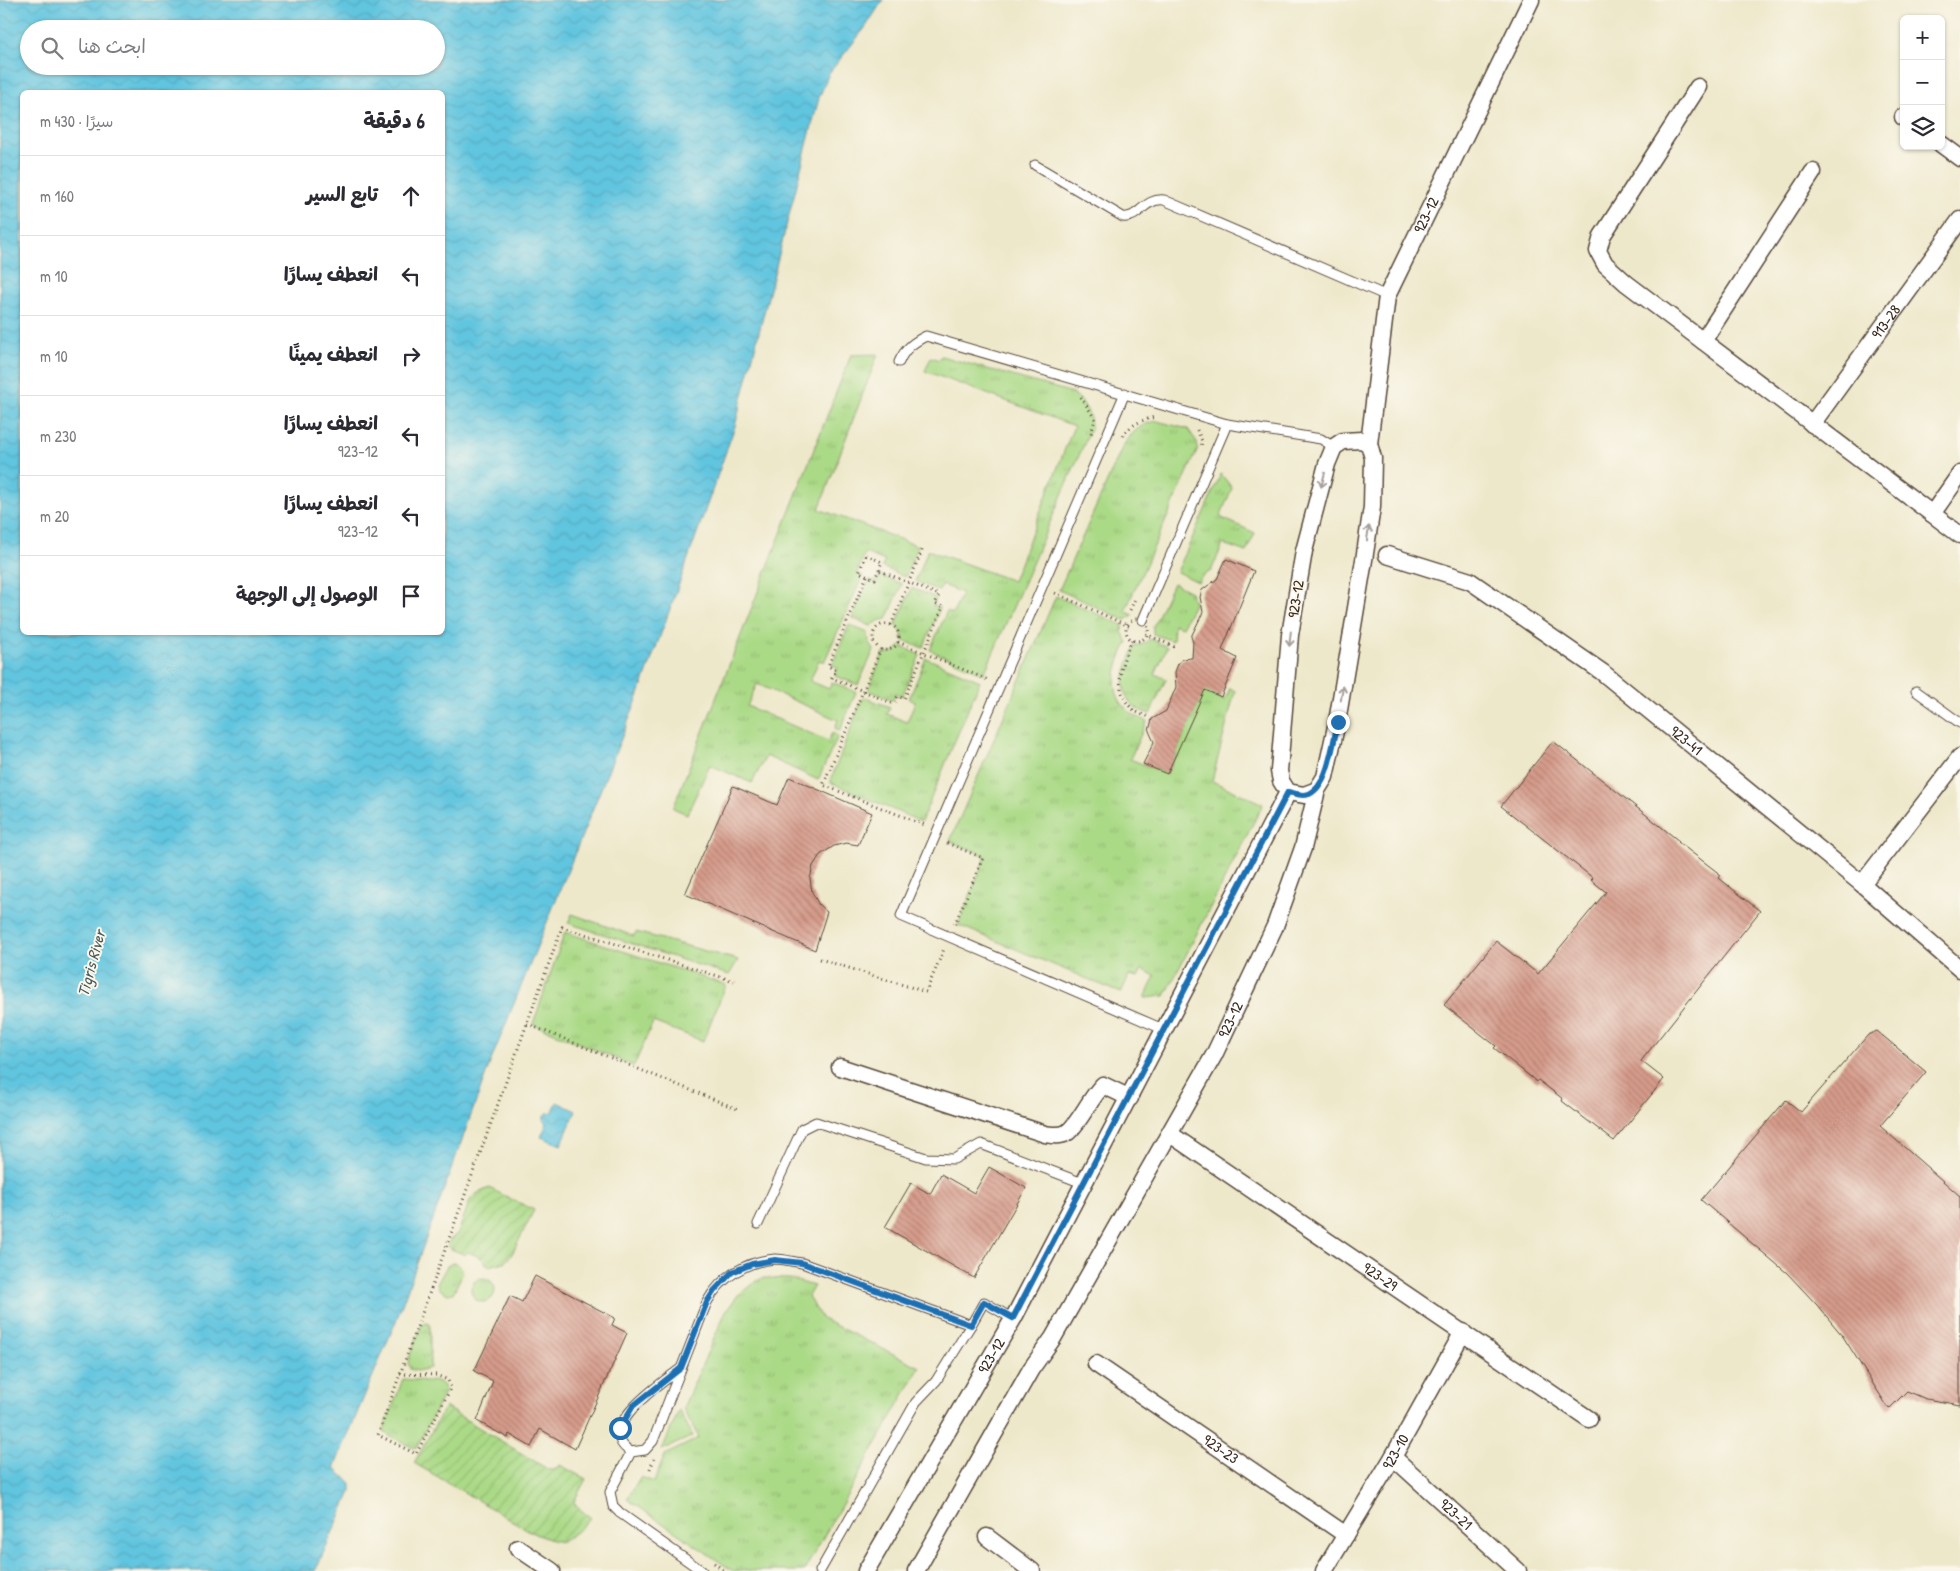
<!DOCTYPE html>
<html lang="ar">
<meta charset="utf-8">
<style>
:root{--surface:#fff;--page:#f7f7f7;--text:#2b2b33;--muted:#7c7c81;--line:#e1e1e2}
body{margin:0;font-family:"Patrick Hand","Playpen Sans Arabic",sans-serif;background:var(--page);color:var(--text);direction:rtl}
.controls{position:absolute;right:15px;top:15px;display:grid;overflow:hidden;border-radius:8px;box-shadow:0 1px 4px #0004}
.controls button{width:45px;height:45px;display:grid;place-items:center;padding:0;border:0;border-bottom:1px solid var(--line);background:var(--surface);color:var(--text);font:25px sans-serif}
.stop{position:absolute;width:15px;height:15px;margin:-11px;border:4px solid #1f6fb2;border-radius:50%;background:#fff}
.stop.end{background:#1f6fb2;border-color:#fff;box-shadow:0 1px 5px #0008}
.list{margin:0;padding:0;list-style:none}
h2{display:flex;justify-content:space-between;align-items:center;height:65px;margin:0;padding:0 20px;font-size:21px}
h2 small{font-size:16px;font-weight:400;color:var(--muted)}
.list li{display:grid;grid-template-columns:32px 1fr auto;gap:15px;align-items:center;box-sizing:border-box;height:80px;padding:0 20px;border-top:1px solid var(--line)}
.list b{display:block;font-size:19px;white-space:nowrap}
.list p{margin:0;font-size:16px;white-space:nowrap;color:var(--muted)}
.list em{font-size:16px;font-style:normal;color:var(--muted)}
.icon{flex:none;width:28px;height:28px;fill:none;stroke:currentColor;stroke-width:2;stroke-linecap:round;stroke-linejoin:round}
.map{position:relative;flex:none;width:1960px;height:1571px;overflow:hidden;direction:ltr}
.search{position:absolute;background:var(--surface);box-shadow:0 1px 4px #0004;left:20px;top:20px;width:425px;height:55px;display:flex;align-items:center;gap:12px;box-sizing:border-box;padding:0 18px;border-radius:28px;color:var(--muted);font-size:19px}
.panel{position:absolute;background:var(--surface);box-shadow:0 1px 4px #0004;left:20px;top:90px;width:425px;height:545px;border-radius:8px;direction:rtl}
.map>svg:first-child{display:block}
.grass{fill:url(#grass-tufts);stroke:#738252}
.garden{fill:url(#garden-furrows);stroke:#738252}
.water{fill:url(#water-waves);stroke:#4e787e;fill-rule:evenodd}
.building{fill:url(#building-back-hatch)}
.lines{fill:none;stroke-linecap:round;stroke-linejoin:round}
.lane-casing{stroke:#564638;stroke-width:11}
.street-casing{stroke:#564638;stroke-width:19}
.path{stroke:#564638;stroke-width:3;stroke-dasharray:1 4;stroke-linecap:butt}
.lane{stroke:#fff;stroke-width:9}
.street{stroke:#fff;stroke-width:16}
.oneway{stroke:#a79f9a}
.route{stroke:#1f6fb2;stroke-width:6}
.labels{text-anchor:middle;stroke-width:4;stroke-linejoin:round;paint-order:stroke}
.street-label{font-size:15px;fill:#3b2a1e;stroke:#fbf7ec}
.water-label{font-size:16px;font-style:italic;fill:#465858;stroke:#fbf7ec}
</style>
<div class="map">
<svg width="1960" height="1571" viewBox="0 0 1960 1571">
<defs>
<pattern id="grass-tufts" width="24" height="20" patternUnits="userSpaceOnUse" patternTransform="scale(1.25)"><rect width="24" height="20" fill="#abda87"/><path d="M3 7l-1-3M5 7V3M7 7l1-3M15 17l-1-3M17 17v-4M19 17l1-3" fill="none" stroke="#94bb74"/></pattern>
<pattern id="garden-furrows" width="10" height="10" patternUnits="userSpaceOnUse" patternTransform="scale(1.25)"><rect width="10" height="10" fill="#abda87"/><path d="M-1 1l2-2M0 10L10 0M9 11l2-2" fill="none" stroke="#94bb74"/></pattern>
<pattern id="water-waves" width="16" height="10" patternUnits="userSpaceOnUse" patternTransform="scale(1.25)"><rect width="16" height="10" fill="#61c5df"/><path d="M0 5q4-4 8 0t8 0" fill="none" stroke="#55a9bf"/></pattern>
<pattern id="building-back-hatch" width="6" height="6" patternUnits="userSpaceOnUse" patternTransform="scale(1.25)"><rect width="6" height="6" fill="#d69b8b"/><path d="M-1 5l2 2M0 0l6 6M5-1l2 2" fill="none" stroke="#af7f71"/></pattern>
</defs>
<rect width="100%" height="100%" fill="#fbf7ec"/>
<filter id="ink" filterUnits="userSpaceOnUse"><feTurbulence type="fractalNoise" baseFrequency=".02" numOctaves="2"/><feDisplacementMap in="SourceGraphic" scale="10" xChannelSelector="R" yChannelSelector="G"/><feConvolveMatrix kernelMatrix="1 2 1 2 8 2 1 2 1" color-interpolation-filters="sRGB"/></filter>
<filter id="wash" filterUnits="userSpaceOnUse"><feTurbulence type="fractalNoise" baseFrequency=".0096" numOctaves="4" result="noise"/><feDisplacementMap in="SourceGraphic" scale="20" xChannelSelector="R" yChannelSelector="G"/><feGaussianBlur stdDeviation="1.12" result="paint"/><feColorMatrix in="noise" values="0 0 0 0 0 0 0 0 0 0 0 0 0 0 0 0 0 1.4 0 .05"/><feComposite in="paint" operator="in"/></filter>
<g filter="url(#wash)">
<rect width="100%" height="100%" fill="#eee8cb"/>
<!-- grass -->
<g class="grass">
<path d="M878,354l-59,155 99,37 -13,31 -23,-10 3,-6 -20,-8 -8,20 6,3 -39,86 -5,-2 -9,21 19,8 3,-7 24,10 -16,39 -5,-3 3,-8 -81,-36 -10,22 81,35 4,-8 6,3 -20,44 -52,-24 -14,27 -42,-18 -23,49 -14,-6 178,-453z"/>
<path d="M941,356l132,37c11,9 18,20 18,35l-107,246 -54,-24 17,-39 6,3 9,-21 -20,-8 -3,6 -24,-10 13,-31 85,31 61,-155 -149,-55 6,-14 8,3z"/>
<path d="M1157,421l31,8 9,13 1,7 -73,162 8,4 -8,5 -66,-30 63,-142c8,-14 18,-25 35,-27z"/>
<path d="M1221,474l11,14 -12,29 35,16 -9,19 -23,-8 -12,27 -8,4 -5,7 -21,-10z"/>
<path d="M879,575l23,9 -15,35 -7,1 -9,6 -19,-8 17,-39 7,3z"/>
<path d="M1173,583l18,9 3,12 -12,23 -8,-3 -1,17 -20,-7v-7z"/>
<path d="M912,588l24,10 -3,7 7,3 -17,40 -21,-8v-7l-6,-9z"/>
<path d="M1056,596l67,29 -1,7 6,10c-18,33 -21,64 19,79l-17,38 37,15 37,-83 21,9 5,-12 5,3 -23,90 51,23 -98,192 -20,2 10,-22 -13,-7 -4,8 -9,-2 -8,18 -163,-68 28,-69 -36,-15z"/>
<path d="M849,625l19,8 1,10 5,7 -16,35 -23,-9 3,-8 -6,-3z"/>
<path d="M1151,639l16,8 -12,27 11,5 -16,35c-37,-11 -27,-41 -14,-69h5z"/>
<path d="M900,646l20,9 -18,41 -6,-3 -3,7 -25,-10 15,-36 11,-2z"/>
<path d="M926,658l54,23 -59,141 -91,-40 33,-85 27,10 -3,7 20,8 8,-20 -6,-3z"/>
<path d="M572,914l62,22 2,-4 102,28 -9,15 -161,-52z"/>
<path d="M565,932l161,53 -23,56 -50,-19 -19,44 -101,-42z"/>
<path d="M452,1263h5l5,6 1,4 -10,20 -5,1 -9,-5 -2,-5 10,-18z"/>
<path d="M764,1278l26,1 24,7 -6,10 14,23 98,48 -116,204h-71l-106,-72 14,-22 13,5 11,-27 34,-17 -16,-30 43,-97 12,-16 18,-14z"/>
<circle cx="483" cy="1290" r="12"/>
<path d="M427,1323l3,1v44l-13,3 -7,-2 -2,-7 2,-7 12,-30z"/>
<path d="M403,1379l37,3 4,4 1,5 -28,56 -4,1 -30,-16z"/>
<path d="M679,1410l14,26 -31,14z"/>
</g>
<!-- garden -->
<g class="garden">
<path d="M489,1188l45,22 -22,44 -7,8 -17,4 -6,-8 -14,-6 -3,3 -14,-6 -3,-3 2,-6 8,-7 12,-33 6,-6z"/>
<path d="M445,1407l104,63h5l6,-5 26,14 -12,22 2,5 15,12 -15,14 -15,10 -13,-3 -13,-5 -121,-71z"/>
</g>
<!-- water -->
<g class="water">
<path d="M0,0h883l-18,28 -36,45 -10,25 -84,328 -56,158 -41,113 -148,366 -94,258 -62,147 17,15v9l-36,79h-315zM29,29h407v37h-407zM22,92h420v540h-420z"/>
<path d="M557,1102l19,9 -15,34 -20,-8 6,-14 -3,-3v-4l3,-3h5z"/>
</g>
<g id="blocks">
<!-- building -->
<g class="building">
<path d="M1226,559l28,12 -32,79 15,8 -16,39 -16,-7 -38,84 -24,-10 11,-22 -5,-11 3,-12 14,-8 10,-24 -1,-15 3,-8 4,-5 10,-1 1,-16 -2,-5 12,-25 -3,-15 2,-7 15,-11z"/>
<path d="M1553,741l126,100 -1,1 43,33 -2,3 41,33 -119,150 23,18 -50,62 -52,-40 1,-2 -25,-19 -1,2 -15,-12 -28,-22 2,-2 -52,-41 52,-64 42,33 68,-82 -15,-12 2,-2 -92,-72z"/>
<path d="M789,777l83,36 -14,32 -12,-2 -12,3 -14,9 -7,11 -3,13 2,13 7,13 8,7 -12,38 -130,-56 48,-108 44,19z"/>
<path d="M1877,1031l49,41 -46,54 80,70v209l-34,-6 -19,-8 -18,18 -47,-74 -25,-30 -30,-32 -86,-73 85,-100 15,12 67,-77z"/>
<path d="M989,1167l37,21 -52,90 -89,-51 26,-44 19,11 11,-20 33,19z"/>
<path d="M535,1276l80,42 -3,7 15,8 -52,116 -35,-20 -9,18 -22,-13 -1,4 -31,-17 16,-40 -19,-10 36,-75 12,6z"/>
</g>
</g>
</g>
<g filter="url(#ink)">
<use href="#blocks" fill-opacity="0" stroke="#564638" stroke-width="1"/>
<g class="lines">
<defs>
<g id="lane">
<path d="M1035,165l88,52c16,2 21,-19 41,-17l223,96"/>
<path d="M899,362c6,-14 15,-20 27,-26l301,88 94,15 13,8"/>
<path d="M1125,393l-224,523 264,114"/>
<path d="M1143,620l84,-196"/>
<path d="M1916,691l44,32"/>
<path d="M758,1224l44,-95 14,-7 110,36 28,1 27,-15 104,40"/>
<path d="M631,1452c-39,-24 31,-69 49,-83"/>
<path d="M702,1571l-82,-58 -7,-7 -3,-14 21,-40 14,-2 8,-9 54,-139c14,-25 39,-41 68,-43 9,0 19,3 27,4l169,62 13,-23 29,17"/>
<path d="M820,1571l96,-169 20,-21 35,-56"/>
</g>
<g id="street">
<path d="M1698,87l-96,149 -4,15 7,13 21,19 334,252"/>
<path d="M1903,117h1"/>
<path d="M1941,144l19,14"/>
<path d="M1703,341l110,-169"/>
<path id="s1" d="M1812,424l148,-204"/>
<path id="s2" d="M1369,444l18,-148 144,-296"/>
<path d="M1932,514l28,-40"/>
<path id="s3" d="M1387,555l83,26 132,91 260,212 98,85"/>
<path d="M1862,884l98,-127"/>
<path d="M840,1067l205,67c7,1 16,3 23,-2 12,-10 22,-34 35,-47l27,13"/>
<path id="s4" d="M1170,1134l419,285"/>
<path id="s5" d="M1096,1364l250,171"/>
<path id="s6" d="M1393,1457l125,114"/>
<path d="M987,1537l45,34"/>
<path d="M518,1548l34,23"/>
<path id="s7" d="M866,1571l147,-252 275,-527"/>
<path id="s8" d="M916,1571l115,-202 22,-31 161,-283 61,-129 28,-78 14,-58 8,-13 12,-55 27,-162 8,-53 1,-49 -4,-14 -7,-4 -19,1 -9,6 -7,17 -23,87 -14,84 -11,136 2,10 7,11 16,3 13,-5"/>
<path id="s9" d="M1324,1571l69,-114 70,-125"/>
</g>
</defs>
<!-- lane casing -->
<use href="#lane" class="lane-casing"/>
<!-- street casing -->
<use href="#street" class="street-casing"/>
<!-- path -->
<g class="path">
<path d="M1081,397l14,22 -4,15"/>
<path d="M1197,430l5,11 -1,6"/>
<path d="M1123,436c8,-12 19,-16 32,-19"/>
<path d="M866,555l16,7 -7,17 -16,-7z"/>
<path d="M867,576l-39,90 8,4 -4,8 62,26 4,-8 6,3 39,-92 -8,-3 4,-9 -61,-25"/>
<path d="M1055,593l76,34"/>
<path d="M1130,610l6,-13"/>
<circle cx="1137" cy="630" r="11"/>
<circle cx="886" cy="637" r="13"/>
<path d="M891,625l32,-77"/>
<path d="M1146,634l31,14"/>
<path d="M1132,640c-3,7 -7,15 -9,22 -7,23 -1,48 24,54"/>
<path d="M898,642l90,38"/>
<path d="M881,649l-58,136 102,40"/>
<path d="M947,843l36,15 -29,68"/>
<path d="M820,959l106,33 18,-43 1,1"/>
<path d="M527,1024l213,86"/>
<path d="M400,1374l36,1 12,5 3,8 -35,66 -38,-19 184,-508 172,54"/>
<path d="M650,1469l4,-10"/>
<path d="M714,1563l11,8"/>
</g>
<!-- lane -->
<use href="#lane" class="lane"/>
<!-- street -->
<use href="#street" class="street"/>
</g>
<!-- one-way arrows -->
<defs><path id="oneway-shaft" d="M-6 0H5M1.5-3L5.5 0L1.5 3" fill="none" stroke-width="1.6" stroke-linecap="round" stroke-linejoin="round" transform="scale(1.25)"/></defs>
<g class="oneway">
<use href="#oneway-shaft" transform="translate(1323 480) rotate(105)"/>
<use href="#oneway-shaft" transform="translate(1368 533) rotate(-82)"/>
<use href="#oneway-shaft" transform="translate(1290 639) rotate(96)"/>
<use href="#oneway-shaft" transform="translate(1342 693) rotate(-81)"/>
</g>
</g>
<g class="lines" filter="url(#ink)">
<!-- route -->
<path class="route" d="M620,1428l13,-22 48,-38 26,-66 7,-11 18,-19 20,-8 23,-4 27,3 169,62 13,-23 29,16 275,-526c5,1 10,3 15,3 25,0 30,-54 35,-73"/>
</g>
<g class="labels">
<!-- street labels -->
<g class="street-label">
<text dy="5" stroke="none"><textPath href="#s2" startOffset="239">923-12</textPath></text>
<text dy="5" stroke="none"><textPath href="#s1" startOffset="126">913-28</textPath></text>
<text transform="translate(1296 599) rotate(-81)" y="5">923-12</text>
<text dy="5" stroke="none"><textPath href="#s3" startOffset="356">923-41</textPath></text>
<text dy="5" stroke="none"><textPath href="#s8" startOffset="635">923-12</textPath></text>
<text dy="5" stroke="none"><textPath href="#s4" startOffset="254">923-29</textPath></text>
<text dy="5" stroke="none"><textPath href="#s7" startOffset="249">923-12</textPath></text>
<text dy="5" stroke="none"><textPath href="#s5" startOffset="151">923-23</textPath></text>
<text dy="5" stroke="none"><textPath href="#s9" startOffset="139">923-10</textPath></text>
<text dy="5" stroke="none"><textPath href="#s6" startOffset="85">923-21</textPath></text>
</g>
<!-- water labels -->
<g class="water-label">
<text transform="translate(91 963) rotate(-75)" y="6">Tigris River</text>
</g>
</g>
</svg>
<div class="controls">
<button>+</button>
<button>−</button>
<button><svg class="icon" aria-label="layers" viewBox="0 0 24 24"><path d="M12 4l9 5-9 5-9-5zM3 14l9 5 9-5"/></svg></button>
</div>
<div class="stop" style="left:620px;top:1428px"></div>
<div class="stop end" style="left:1338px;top:722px"></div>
<div class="search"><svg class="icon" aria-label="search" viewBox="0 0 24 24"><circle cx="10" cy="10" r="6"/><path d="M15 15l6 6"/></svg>ابحث هنا</div>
<section class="panel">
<h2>6 دقيقة<small>سيرًا · 430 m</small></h2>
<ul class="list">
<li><svg class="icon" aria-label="ahead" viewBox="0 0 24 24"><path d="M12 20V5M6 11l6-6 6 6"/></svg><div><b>تابع السير</b></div><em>160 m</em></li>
<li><svg class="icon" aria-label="left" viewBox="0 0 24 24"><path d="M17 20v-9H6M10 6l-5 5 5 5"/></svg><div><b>انعطف يسارًا</b></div><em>10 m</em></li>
<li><svg class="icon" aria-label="right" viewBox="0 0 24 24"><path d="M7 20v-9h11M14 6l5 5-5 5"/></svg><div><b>انعطف يمينًا</b></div><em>10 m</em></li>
<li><svg class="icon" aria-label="left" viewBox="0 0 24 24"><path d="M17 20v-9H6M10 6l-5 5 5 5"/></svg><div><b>انعطف يسارًا</b><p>923-12</p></div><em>230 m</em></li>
<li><svg class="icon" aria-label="left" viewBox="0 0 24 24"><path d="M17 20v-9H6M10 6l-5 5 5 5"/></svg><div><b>انعطف يسارًا</b><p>923-12</p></div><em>20 m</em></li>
<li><svg class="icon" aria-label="arrive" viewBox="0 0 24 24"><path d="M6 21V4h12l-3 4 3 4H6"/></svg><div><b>الوصول إلى الوجهة</b></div></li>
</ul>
</section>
</div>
